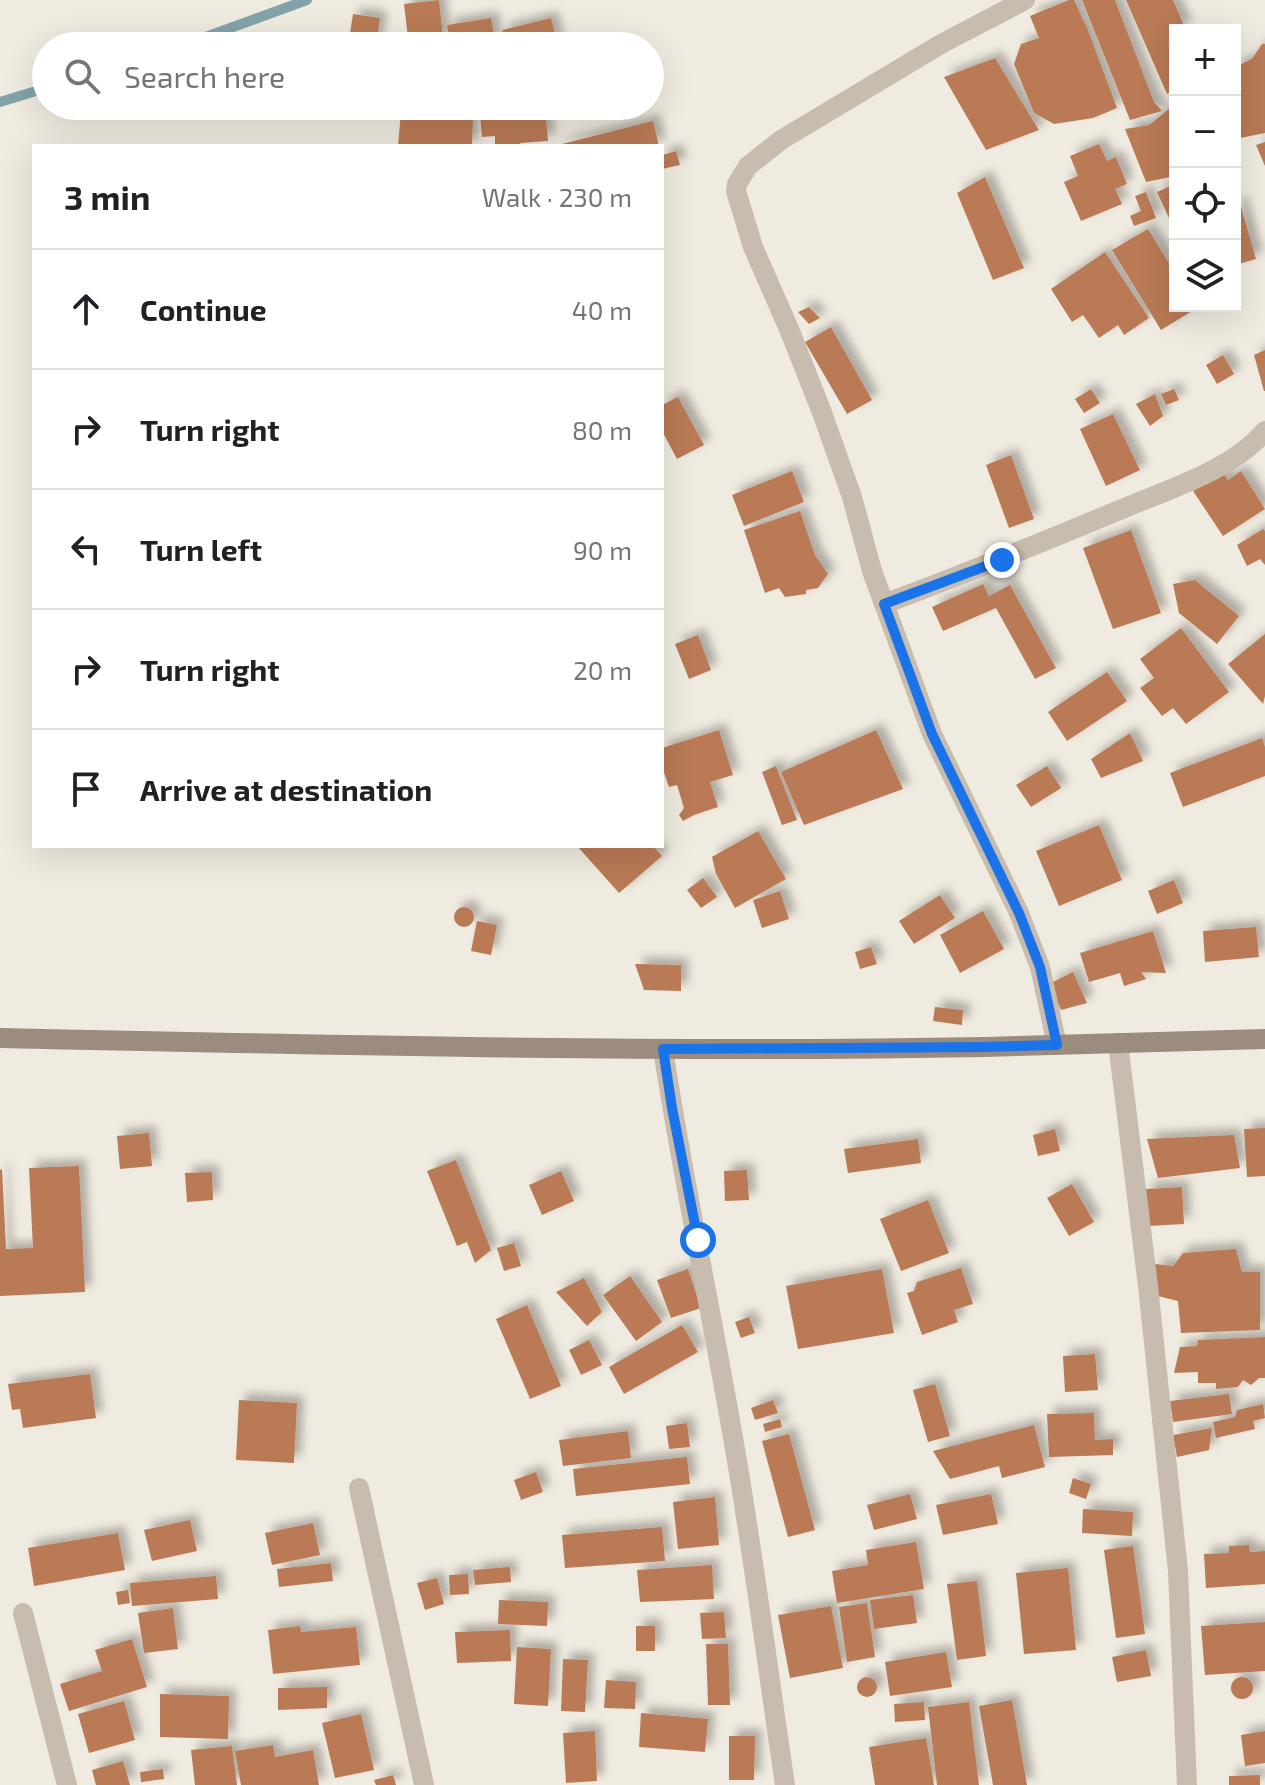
<!DOCTYPE html>
<meta charset="utf-8">
<style>
:root{--surface:#fff;--page:#f6f6f6;--text:#202124;--muted:#757577;--line:#e0e0e0}
body{margin:0;font-family:"Exo 2",sans-serif;background:var(--page);color:var(--text)}
.controls{position:absolute;right:24px;top:24px;display:grid;overflow:hidden;border-radius:0px;box-shadow:0 8px 32px #0002}
.controls button{width:72px;height:72px;display:grid;place-items:center;padding:0;border:0;border-bottom:2px solid var(--line);background:var(--surface);color:var(--text);font:40px sans-serif}
.stop{position:absolute;width:24px;height:24px;margin:-18px;border:6px solid #1a73e8;border-radius:50%;background:#fff}
.stop.end{background:#1a73e8;border-color:#fff;box-shadow:0 2px 8px #0008}
.list{margin:0;padding:0;list-style:none}
h2{display:flex;justify-content:space-between;align-items:center;height:104px;margin:0;padding:0 32px;font-size:34px}
h2 small{font-size:26px;font-weight:400;color:var(--muted)}
.list li{display:grid;grid-template-columns:52px 1fr auto;gap:24px;align-items:center;box-sizing:border-box;height:120px;padding:0 32px;border-top:2px solid var(--line)}
.list b{display:block;font-size:30px;white-space:nowrap}
.list em{font-size:26px;font-style:normal;color:var(--muted)}
.icon{flex:none;width:44px;height:44px;fill:none;stroke:currentColor;stroke-width:2;stroke-linecap:round;stroke-linejoin:round}
.map{position:relative;flex:none;width:1265px;height:1785px;overflow:hidden}
.search{position:absolute;background:var(--surface);box-shadow:0 8px 32px #0002;left:32px;top:32px;width:632px;height:88px;display:flex;align-items:center;gap:20px;box-sizing:border-box;padding:0 28px;border-radius:44px;color:var(--muted);font-size:30px}
.panel{position:absolute;background:var(--surface);box-shadow:0 8px 32px #0002;left:32px;top:144px;width:632px;height:704px;border-radius:0px}
.map>svg:first-child{display:block}
.lines{fill:none;stroke-linecap:round;stroke-linejoin:round}
.stream{stroke:#82a3aa;stroke-width:10}
.building{fill:#b97a55;filter:url(#shadow)}
.street{stroke:#c7bcad;stroke-width:20}
.secondary{stroke:#9b8c7e;stroke-width:20}
.route{stroke:#1a73e8;stroke-width:10}
</style>
<div class="map">
<svg width="1265" height="1785" viewBox="0 0 1265 1785">
<defs>
<filter id="shadow"><feDropShadow dx="7" dy="-7" stdDeviation="4" flood-color="#0004"/></filter>
</defs>
<rect width="100%" height="100%" fill="#f0ebe0"/>
<g class="lines">
<!-- stream -->
<g class="stream">
<path d="M181,46l126,-46"/>
<path d="M0,102l46,-14"/>
</g>
</g>
<!-- building -->
<g class="building">
<path d="M439,0l5,46h-35l-5,-42z"/>
<path d="M1069,0h5l14,30 29,78 -24,10 -39,6 -20,-11 -20,-49 7,-20 18,-6 -9,-22z"/>
<path d="M1082,0h33l39,102 8,9 -32,9z"/>
<path d="M1126,0h47l13,30h-11v60l-8,4z"/>
<path d="M353,14l27,4 -4,28h-28z"/>
<path d="M491,18l5,28h-26l-2,-12 -15,12h-3l-3,-21z"/>
<path d="M551,18l7,28h-52l-4,-16z"/>
<path d="M1262,44h3v89l-30,6v-72l17,-8z"/>
<path d="M995,58l44,72 -53,20 -42,-73z"/>
<path d="M1175,104v72l-29,6 -21,-53 24,-4z"/>
<path d="M479,106h66l3,35 -28,2 1,3h-26v-10l-13,1z"/>
<path d="M401,112l72,5 -1,29h-74z"/>
<path d="M653,121l6,25h-101v-1z"/>
<path d="M1265,142v24l-9,-21z"/>
<path d="M1099,144l8,17 9,-4 11,27 -12,5 7,15 -41,17 -17,-39 14,-6 -8,-20z"/>
<path d="M676,151l4,14 -18,4v-14z"/>
<path d="M985,177l39,91 -31,12 -36,-87z"/>
<path d="M1175,184v31l-6,3 -12,-26z"/>
<path d="M1146,192l10,26 -22,8 -4,-10 11,-5 -6,-15z"/>
<path d="M1240,203l16,56 -21,6v-60z"/>
<path d="M1148,229l27,44v33h20l2,2 -36,22 -49,-80z"/>
<path d="M1105,252l44,66 -25,17 -6,-10 -19,13 -16,-23 -11,7 -21,-33z"/>
<path d="M809,307l11,11 -11,6 -11,-12z"/>
<path d="M831,327l41,73 -25,14 -42,-72z"/>
<path d="M1265,350v41h-1l-10,-36z"/>
<path d="M1223,355l11,19 -17,10 -11,-19z"/>
<path d="M1091,389l9,14 -16,10 -9,-14z"/>
<path d="M1174,389l5,11 -13,5 -5,-11z"/>
<path d="M1155,394l8,22 -13,10 -14,-22z"/>
<path d="M678,397l26,48 -27,14 -15,-28v-26z"/>
<path d="M1113,414l27,56 -34,16 -26,-57z"/>
<path d="M1011,455l23,64 -25,9 -23,-63z"/>
<path d="M792,471l12,31 -60,24 -12,-31z"/>
<path d="M1241,471l24,38 -42,27 -30,-45 29,-19 6,8z"/>
<path d="M800,511l15,44 13,19 -10,14 -12,2v4l-21,3 -6,-9 -14,5 -21,-63z"/>
<path d="M1263,529l2,2v34l-5,-6 -13,7 -10,-21z"/>
<path d="M1131,530l30,83 -48,16 -30,-81z"/>
<path d="M1195,580l44,36 -22,28 -38,-31 -6,-29z"/>
<path d="M983,584l6,12 21,-11 46,83 -21,11 -39,-71 -53,23 -11,-24z"/>
<path d="M1181,628l48,64 -43,32 -13,-16 -11,8 -22,-28 14,-10 -14,-19z"/>
<path d="M1265,634v62l-2,8 -35,-40z"/>
<path d="M698,635l13,35 -22,9 -14,-35z"/>
<path d="M1107,672l20,29 -60,40 -19,-29z"/>
<path d="M719,730l14,45 -23,7 8,25 -24,8 -11,6 -4,-6 5,-7 -7,-23 -8,2 -7,-20v-19z"/>
<path d="M876,730l27,59 -99,36 -23,-53z"/>
<path d="M1130,733l13,28 -42,17 -10,-19z"/>
<path d="M1262,738l3,9v29l-82,31 -13,-34z"/>
<path d="M776,766l21,54 -15,5 -20,-53z"/>
<path d="M1047,766l14,22 -30,19 -15,-22z"/>
<path d="M1099,825l23,55 -63,26 -23,-55z"/>
<path d="M758,831l28,48 -51,29 -19,-34 -4,-17z"/>
<path d="M577,846h76l9,10 -43,37z"/>
<path d="M703,878l14,19 -16,11 -14,-18z"/>
<path d="M1174,880l9,23 -26,11 -9,-23z"/>
<path d="M780,891l9,28 -27,9 -9,-28z"/>
<path d="M940,895l15,23 -41,26 -15,-23z"/>
<circle cx="464" cy="917" r="10"/>
<path d="M983,911l21,38 -44,24 -20,-38z"/>
<path d="M477,921l20,4 -6,30 -20,-4z"/>
<path d="M1256,927l3,30 -54,5 -2,-31z"/>
<path d="M1153,931l13,42 -25,-1 5,7 -22,7 -4,-13 -31,9 -9,-29z"/>
<path d="M871,947l6,17 -17,5 -5,-17z"/>
<path d="M635,964l46,1v26l-37,-1z"/>
<path d="M1073,972l14,31 -26,7 -12,-26z"/>
<path d="M935,1007l28,3 -1,15 -29,-4z"/>
<path d="M1265,1128v48l-18,1 -3,-48z"/>
<path d="M1055,1129l5,22 -22,5 -5,-21z"/>
<path d="M149,1133l3,33 -32,3 -3,-33z"/>
<path d="M1234,1135l6,33 -82,10 -11,-39z"/>
<path d="M918,1139l3,24 -73,10 -4,-24z"/>
<path d="M456,1160l35,90 -16,13 -8,-21 -10,4 -30,-75z"/>
<path d="M79,1166l6,126 -85,4v-126l2,-1 4,80 27,-1 -4,-80z"/>
<path d="M747,1170l2,30 -24,1 -1,-30z"/>
<path d="M561,1171l13,30 -32,14 -13,-30z"/>
<path d="M212,1172l1,28 -26,2 -2,-29z"/>
<path d="M1072,1184l22,38 -25,14 -22,-38z"/>
<path d="M1182,1187l2,37 -36,2 -2,-37z"/>
<path d="M928,1200l21,53 -48,18 -21,-52z"/>
<path d="M514,1243l7,23 -17,5 -7,-23z"/>
<path d="M1236,1249l6,23h18v58l-79,3 -3,-32 -24,-6 1,-31 18,2 10,-13z"/>
<path d="M961,1268l12,36 -19,6 4,12 -36,13 -15,-42 7,-2 3,-9z"/>
<path d="M688,1269l13,39 -30,10 -14,-38z"/>
<path d="M882,1269l12,64 -96,16 -12,-63z"/>
<path d="M630,1276l32,46 -26,19 -33,-46z"/>
<path d="M584,1278l18,34 -15,14 -31,-34z"/>
<path d="M527,1305l34,81 -31,13 -34,-80z"/>
<path d="M749,1317l6,16 -14,5 -6,-16z"/>
<path d="M682,1325l16,27 -74,42 -15,-27z"/>
<path d="M1265,1337v41h-6l-8,7 -8,-5 -5,7 -22,2v-6h-18v-11l-24,1 6,-26 17,-1 1,-6z"/>
<path d="M589,1340l13,25 -21,10 -12,-25z"/>
<path d="M1095,1354l3,36 -33,2 -2,-36z"/>
<path d="M90,1374l6,44 -73,10 -3,-19 -8,1 -4,-26z"/>
<path d="M935,1384l15,52 -22,6 -15,-52z"/>
<path d="M1229,1394l3,20 -59,8 -3,-21z"/>
<path d="M239,1400l58,3 -3,60 -58,-3z"/>
<path d="M773,1400l5,13 -23,7 -4,-12z"/>
<path d="M1263,1404l2,14 -12,3 2,8 -39,9 -3,-16 22,-5 2,-7z"/>
<path d="M1094,1413l1,27 18,-1v16l-64,2 -2,-43z"/>
<path d="M780,1419l2,8 -17,5 -2,-8z"/>
<path d="M687,1423l3,24 -21,2 -3,-23z"/>
<path d="M1034,1425l11,42 -43,11 -3,-12 -49,13 -17,-28z"/>
<path d="M1212,1428l-3,22 -32,7 -4,-22z"/>
<path d="M628,1431l3,27 -68,8 -4,-26z"/>
<path d="M789,1434l26,96 -27,7 -26,-96z"/>
<path d="M687,1457l3,27 -114,12 -3,-27z"/>
<path d="M536,1472l7,20 -22,8 -7,-20z"/>
<path d="M1073,1478l18,6 -5,15 -17,-6z"/>
<path d="M910,1494l7,25 -43,11 -7,-25z"/>
<path d="M991,1494l7,30 -55,11 -7,-30z"/>
<path d="M715,1497l4,48 -41,4 -5,-47z"/>
<path d="M1083,1509l50,3 -1,24 -50,-3z"/>
<path d="M190,1520l7,31 -45,10 -8,-31z"/>
<path d="M313,1523l7,32 -48,10 -7,-32z"/>
<path d="M662,1527l3,34 -100,7 -3,-33z"/>
<path d="M118,1533l7,37 -91,16 -6,-38z"/>
<path d="M916,1542l8,47 -87,14 -5,-32 36,-6 -2,-15z"/>
<path d="M1249,1545l1,7 15,-1v33l-59,4 -2,-34 25,-1v-7z"/>
<path d="M1133,1546l12,88 -29,4 -12,-88z"/>
<path d="M331,1563l2,18 -54,6 -2,-18z"/>
<path d="M712,1565l2,34 -74,3 -3,-32z"/>
<path d="M510,1567l1,15 -36,3 -2,-15z"/>
<path d="M1068,1568l8,82 -52,4 -8,-81z"/>
<path d="M468,1574l1,20 -19,1 -1,-20z"/>
<path d="M216,1576l2,23 -86,7 -2,-23z"/>
<path d="M437,1578l7,26 -19,6 -8,-27z"/>
<path d="M977,1581l9,75 -29,4 -10,-76z"/>
<path d="M128,1590l2,13 -12,2 -2,-13z"/>
<path d="M913,1595l4,28 -43,6 -4,-29z"/>
<path d="M499,1600l49,2 -1,24 -49,-2z"/>
<path d="M867,1603l8,54 -28,5 -8,-55z"/>
<path d="M831,1606l12,62 -53,10 -12,-63z"/>
<path d="M173,1608l5,41 -34,4 -6,-40z"/>
<path d="M724,1612l2,26 -24,1 -2,-26z"/>
<path d="M1265,1622v49l-60,4 -4,-49z"/>
<path d="M300,1626l1,6 55,-5 4,38 -87,9 -5,-44z"/>
<rect x="636" y="1626" width="19" height="25"/>
<path d="M510,1630l1,31 -54,2 -2,-31z"/>
<path d="M132,1639l15,48 -78,24 -9,-27 42,-13 -7,-21z"/>
<path d="M706,1644h22l2,61h-22z"/>
<path d="M517,1647l34,2 -3,57 -34,-2z"/>
<path d="M1146,1650l5,26 -34,6 -5,-25z"/>
<path d="M946,1652l6,35 -62,9 -5,-34z"/>
<path d="M563,1659l25,1 -3,52 -24,-1z"/>
<circle cx="1242" cy="1688" r="11"/>
<circle cx="867" cy="1687" r="10"/>
<path d="M606,1680l30,2 -1,27 -31,-1z"/>
<path d="M327,1687v21l-49,2v-22z"/>
<path d="M160,1694l69,2 -1,43 -68,-2z"/>
<path d="M1012,1700l15,85h-34l-14,-79z"/>
<path d="M124,1701l11,39 -46,13 -11,-39z"/>
<path d="M924,1702l1,18 -30,2 -1,-18z"/>
<path d="M969,1702l10,83h-42l-9,-78z"/>
<path d="M641,1713l67,6 -3,33 -66,-5z"/>
<path d="M361,1714l13,56 -39,8 -13,-55z"/>
<path d="M595,1731l2,50 -31,2 -3,-50z"/>
<path d="M1265,1731v32l-20,3 -4,-31z"/>
<path d="M729,1736h26l-1,44h-25z"/>
<path d="M926,1738l8,47h-59l-6,-38z"/>
<path d="M273,1745l2,12 38,-7 6,35h-78l-6,-34z"/>
<path d="M232,1746l5,39h-42l-4,-35z"/>
<path d="M123,1761l7,24h-34l-4,-15z"/>
<path d="M163,1769l1,10 -23,3 -1,-10z"/>
<path d="M393,1775l3,10h-20l-2,-5z"/>
<path d="M1260,1775v10h-31v-9z"/>
</g>
<g class="lines">
<!-- street -->
<g class="street">
<path d="M1025,0l-84,44 -160,96 -33,26 -11,18 -1,7 17,56 36,82 32,81 31,87 20,74 60,163 87,179 21,54 17,78"/>
<path d="M884,604c80,-30 159,-62 238,-95 47,-20 110,-39 143,-78"/>
<path d="M1118,1043l30,243 30,285 9,214"/>
<path d="M663,1049c21,138 51,274 74,412 18,107 32,216 48,324"/>
<path d="M359,1488l65,297"/>
<path d="M23,1613l44,172"/>
</g>
<!-- secondary -->
<path class="secondary" d="M0,1038c328,7 657,15 985,9 94,-2 187,-5 280,-8"/>
</g>
<g class="lines">
<!-- route -->
<path class="route" d="M698,1240l-26,-132 -9,-59 321,-2 73,-2 -17,-78 -21,-54 -87,-179 -48,-130 118,-44"/>
</g>
</svg>
<div class="controls">
<button>+</button>
<button>−</button>
<button><svg class="icon" aria-label="locate" viewBox="0 0 24 24"><circle cx="12" cy="12" r="6"/><path d="M12 2v4M12 18v4M2 12h4M18 12h4"/></svg></button>
<button><svg class="icon" aria-label="layers" viewBox="0 0 24 24"><path d="M12 4l9 5-9 5-9-5zM3 14l9 5 9-5"/></svg></button>
</div>
<div class="stop" style="left:698px;top:1240px"></div>
<div class="stop end" style="left:1002px;top:560px"></div>
<div class="search"><svg class="icon" aria-label="search" viewBox="0 0 24 24"><circle cx="10" cy="10" r="6"/><path d="M15 15l6 6"/></svg>Search here</div>
<section class="panel">
<h2>3 min<small>Walk · 230 m</small></h2>
<ul class="list">
<li><svg class="icon" aria-label="ahead" viewBox="0 0 24 24"><path d="M12 20V5M6 11l6-6 6 6"/></svg><div><b>Continue</b></div><em>40 m</em></li>
<li><svg class="icon" aria-label="right" viewBox="0 0 24 24"><path d="M7 20v-9h11M14 6l5 5-5 5"/></svg><div><b>Turn right</b></div><em>80 m</em></li>
<li><svg class="icon" aria-label="left" viewBox="0 0 24 24"><path d="M17 20v-9H6M10 6l-5 5 5 5"/></svg><div><b>Turn left</b></div><em>90 m</em></li>
<li><svg class="icon" aria-label="right" viewBox="0 0 24 24"><path d="M7 20v-9h11M14 6l5 5-5 5"/></svg><div><b>Turn right</b></div><em>20 m</em></li>
<li><svg class="icon" aria-label="arrive" viewBox="0 0 24 24"><path d="M6 21V4h12l-3 4 3 4H6"/></svg><div><b>Arrive at destination</b></div></li>
</ul>
</section>
</div>
